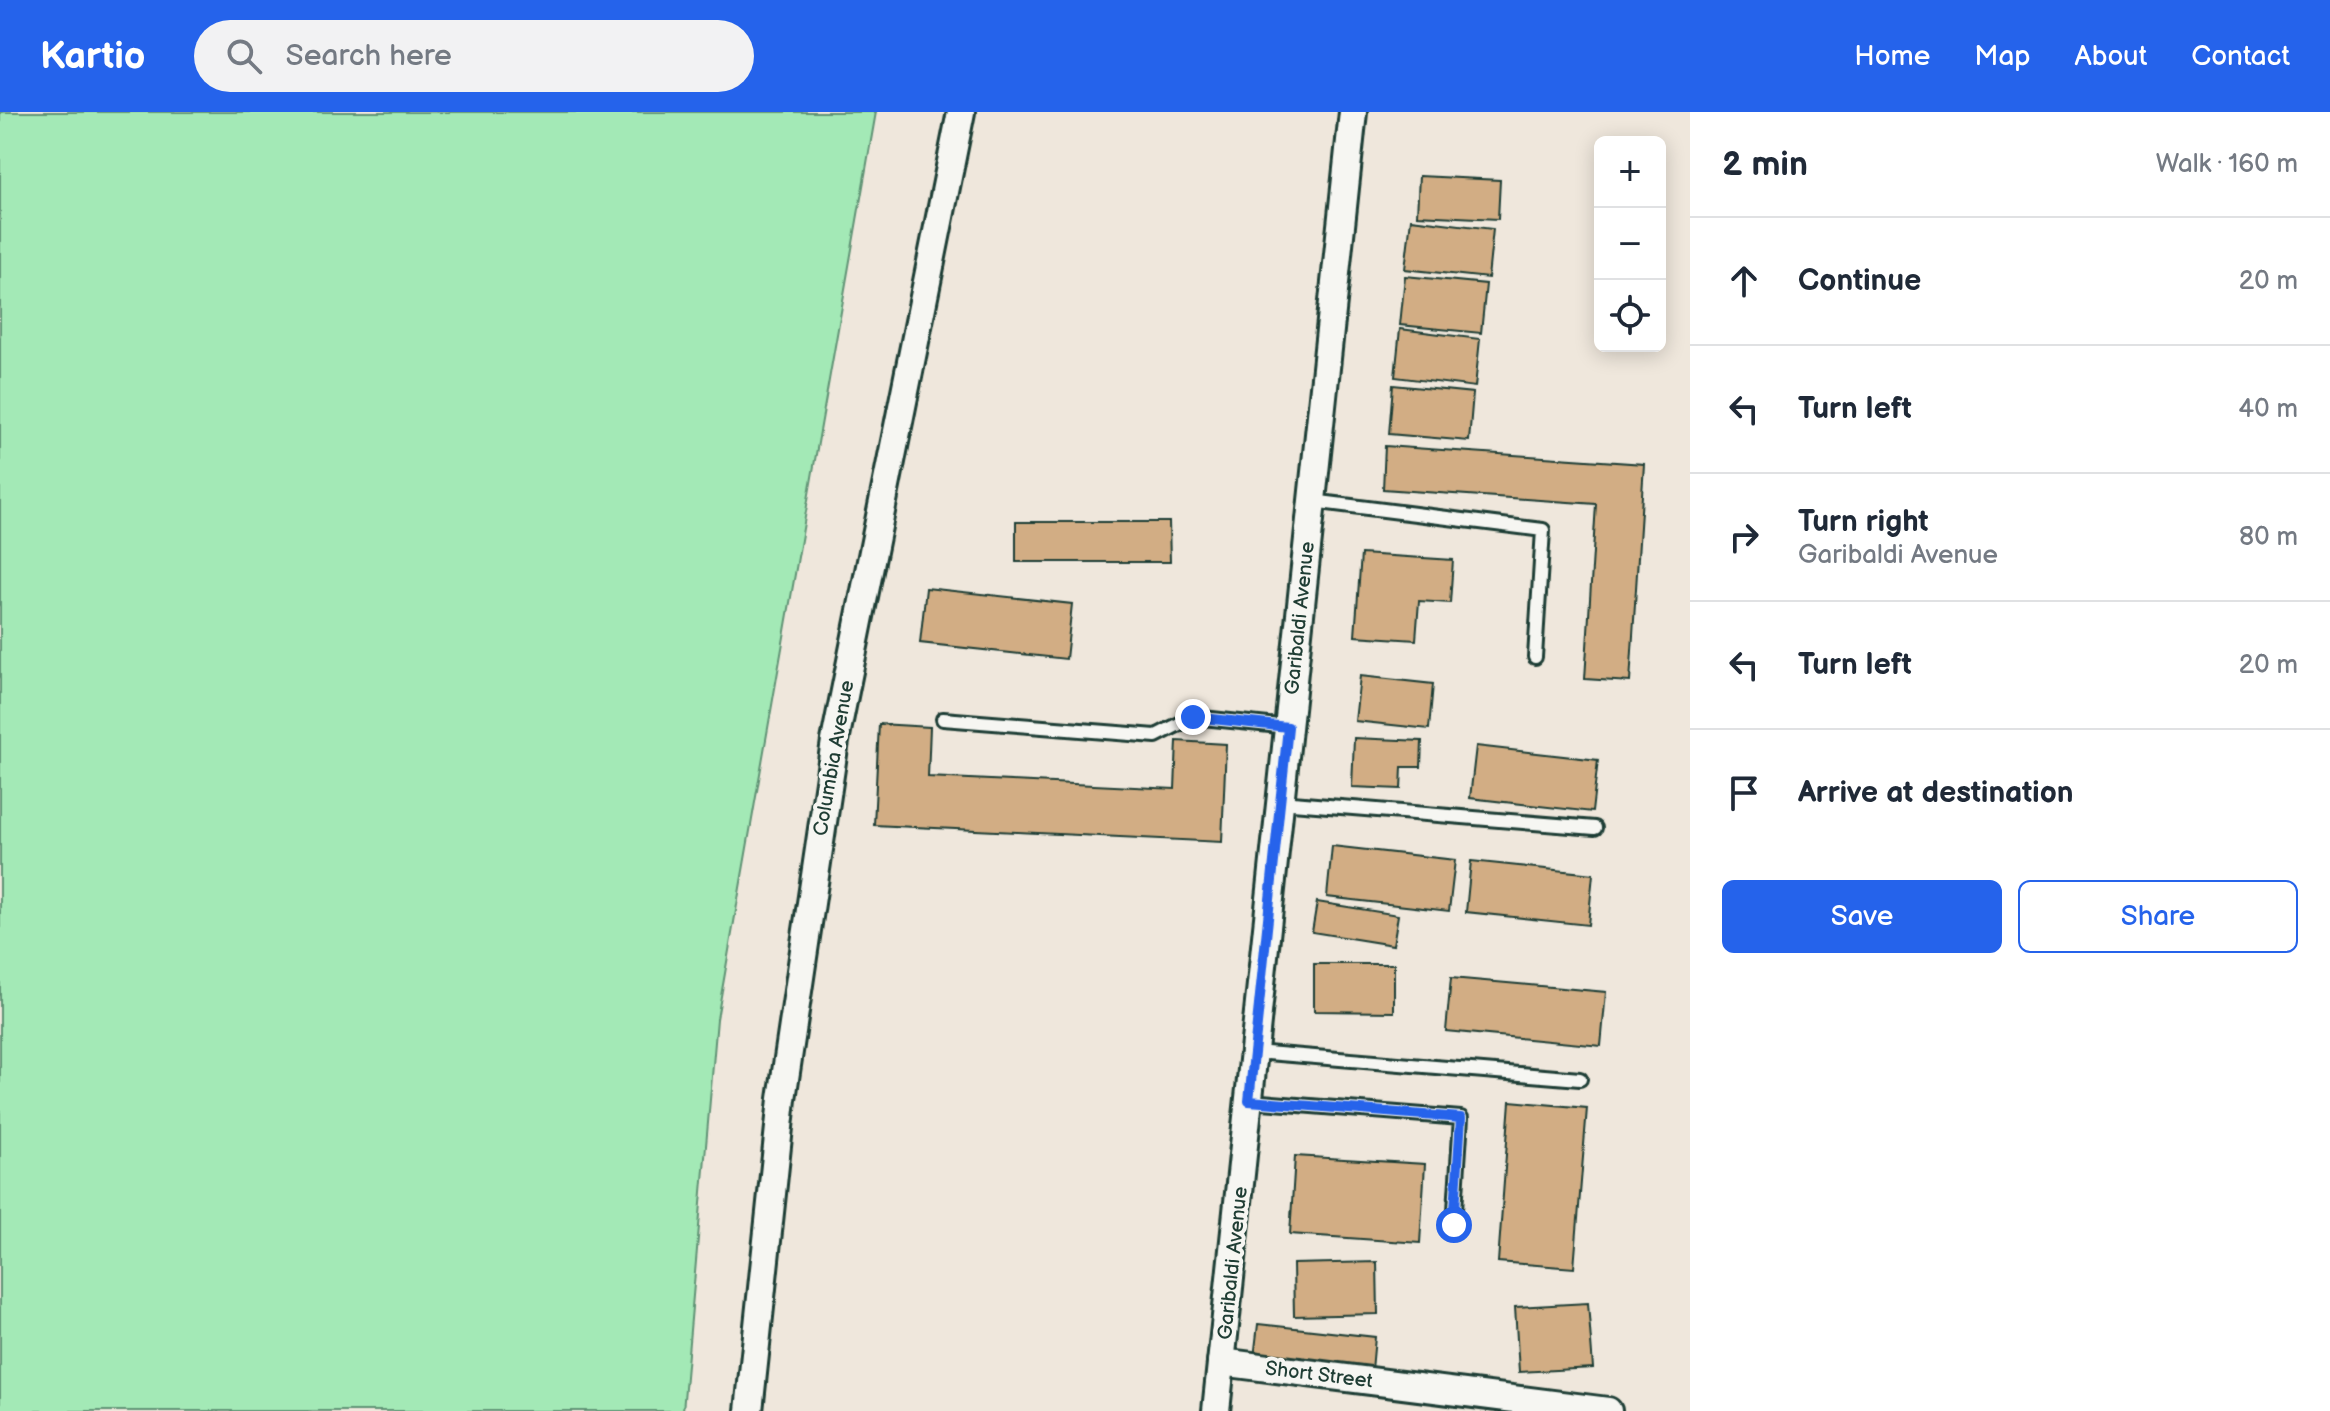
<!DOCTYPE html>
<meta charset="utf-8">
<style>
:root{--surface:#fff;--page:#f2f2f3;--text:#1f2937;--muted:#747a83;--line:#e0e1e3;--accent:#2563eb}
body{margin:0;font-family:"Balsamiq Sans",sans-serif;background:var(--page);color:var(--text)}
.controls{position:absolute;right:24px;top:24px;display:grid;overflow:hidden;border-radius:12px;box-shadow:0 4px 20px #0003}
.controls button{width:72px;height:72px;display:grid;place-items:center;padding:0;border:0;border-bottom:2px solid var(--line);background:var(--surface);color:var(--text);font:40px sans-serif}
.stop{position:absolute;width:24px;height:24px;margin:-18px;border:6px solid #2563eb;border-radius:50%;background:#fff}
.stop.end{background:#2563eb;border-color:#fff;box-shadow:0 2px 8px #0008}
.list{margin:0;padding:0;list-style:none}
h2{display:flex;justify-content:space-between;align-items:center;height:104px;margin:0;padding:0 32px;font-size:34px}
h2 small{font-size:26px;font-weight:400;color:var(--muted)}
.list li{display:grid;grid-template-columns:52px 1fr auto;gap:24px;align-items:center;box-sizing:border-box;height:128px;padding:0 32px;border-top:2px solid var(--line)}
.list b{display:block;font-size:30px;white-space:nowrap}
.list p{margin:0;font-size:26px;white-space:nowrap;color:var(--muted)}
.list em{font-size:26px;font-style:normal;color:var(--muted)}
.actions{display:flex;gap:16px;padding:24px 32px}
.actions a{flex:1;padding:18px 0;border:2px solid var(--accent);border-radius:12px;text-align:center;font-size:28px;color:var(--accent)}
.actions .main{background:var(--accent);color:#fff}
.icon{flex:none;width:44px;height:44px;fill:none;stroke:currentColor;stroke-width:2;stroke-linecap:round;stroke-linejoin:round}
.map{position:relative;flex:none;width:1690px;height:1299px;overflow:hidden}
header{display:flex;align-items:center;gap:48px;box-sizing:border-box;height:112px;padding:0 40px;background:var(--accent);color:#fff}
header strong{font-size:38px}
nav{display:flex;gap:44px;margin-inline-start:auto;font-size:28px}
.search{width:560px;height:72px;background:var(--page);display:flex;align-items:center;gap:20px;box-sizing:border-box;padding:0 28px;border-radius:44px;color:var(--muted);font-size:30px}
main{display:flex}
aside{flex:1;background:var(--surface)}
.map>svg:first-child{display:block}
.green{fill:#a3e9b6;stroke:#619375;stroke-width:2}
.building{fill:#d2ad84;stroke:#1f3d34;stroke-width:2}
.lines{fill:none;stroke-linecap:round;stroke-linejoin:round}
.lane-casing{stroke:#1f3d34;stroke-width:18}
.street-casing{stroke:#1f3d34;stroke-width:32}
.lane{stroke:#f6f6f2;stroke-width:12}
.street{stroke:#f6f6f2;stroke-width:26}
.route{stroke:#2563eb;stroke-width:10}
.labels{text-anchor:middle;stroke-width:8;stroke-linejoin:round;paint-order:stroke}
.street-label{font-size:20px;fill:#1f3d34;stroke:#f6f6f2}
</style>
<header>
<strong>Kartio</strong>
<div class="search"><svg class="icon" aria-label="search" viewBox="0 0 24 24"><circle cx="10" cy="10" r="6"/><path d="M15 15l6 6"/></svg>Search here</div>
<nav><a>Home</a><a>Map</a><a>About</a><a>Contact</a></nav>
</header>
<main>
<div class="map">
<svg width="1690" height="1299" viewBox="0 0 1690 1299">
<rect width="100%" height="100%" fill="#efe7dc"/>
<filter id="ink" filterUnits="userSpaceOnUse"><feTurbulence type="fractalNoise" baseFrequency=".0125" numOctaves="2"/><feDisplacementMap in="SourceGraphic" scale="16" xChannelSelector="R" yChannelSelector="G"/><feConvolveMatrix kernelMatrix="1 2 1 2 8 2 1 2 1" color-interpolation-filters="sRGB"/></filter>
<g filter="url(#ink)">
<!-- green -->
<path class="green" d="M0,0h876l-159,907 -34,392h-683z"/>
<!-- building -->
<g class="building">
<path d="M1419,64l81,4 -2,39 -81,-4z"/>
<path d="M1411,107l82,10 -5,49 -83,-9z"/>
<path d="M1405,164l81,8 -5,49 -81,-8z"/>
<path d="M1400,217l80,10 -5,48 -80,-10z"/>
<path d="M1393,273l80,8 -4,48 -80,-7z"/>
<path d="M1385,334l259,18 -14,218 -45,-3 11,-175 -213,-15z"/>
<path d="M1016,410h153l1,40h-154z"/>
<path d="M1361,442l92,6 -3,43 -31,-2 -3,39 -61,-4z"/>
<path d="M926,476l146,16 -6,55 -146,-16z"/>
<path d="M1360,564l73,8 -4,45 -74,-8z"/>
<path d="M879,612l51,3 -2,50 247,12 2,-48 49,3 -4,98 -348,-17z"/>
<path d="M1354,626l68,3 -1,26h-19l-1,22 -49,-2z"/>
<path d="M1476,634l122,14 -6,52 -122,-14z"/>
<path d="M1332,734l123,14 -6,51 -122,-14z"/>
<path d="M1471,749l122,13 -5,51 -122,-13z"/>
<path d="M1317,790l81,13 -5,30 -81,-13z"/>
<path d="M1314,852h80v48l-80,-1z"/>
<path d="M1451,866l155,14 -5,54 -155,-15z"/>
<path d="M1510,989l77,7 -13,160 -76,-6z"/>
<path d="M1295,1044l130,8 -5,79 -130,-9z"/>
<path d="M1377,1150l1,52 -84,2 -1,-52z"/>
<path d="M1588,1191l5,65 -74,4 -4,-65z"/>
<path d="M1258,1212l117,13 -3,33 -118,-12z"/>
</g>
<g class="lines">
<defs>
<g id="lane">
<path d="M1312,389l231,29 -8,127"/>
<path d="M943,607l213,17 37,-19 95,10"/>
<path d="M1280,690l315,26"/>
<path d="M1254,940l326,27"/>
<path d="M1249,989l212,17 -7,107"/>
</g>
<g id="street">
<path d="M1221,1250l387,49"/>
<path d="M749,1299l33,-312 53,-358 126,-629"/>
<path d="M1216,1299l137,-1299"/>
</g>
</defs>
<!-- lane casing -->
<use href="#lane" class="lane-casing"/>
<!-- street casing -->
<use href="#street" class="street-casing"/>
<!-- lane -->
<use href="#lane" class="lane"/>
<!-- street -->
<use href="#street" class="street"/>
</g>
</g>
<g class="lines" filter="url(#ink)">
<!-- route -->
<path class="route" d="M1193,605l95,10 -39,374 212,17 -7,107"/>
</g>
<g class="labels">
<!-- street labels -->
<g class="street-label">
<text transform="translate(1299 506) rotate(-84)" y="7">Garibaldi Avenue</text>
<text transform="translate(833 646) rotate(-80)" y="7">Columbia Avenue</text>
<text transform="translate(1232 1151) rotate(-84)" y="7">Garibaldi Avenue</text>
<text transform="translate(1319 1262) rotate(7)" y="7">Short Street</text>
</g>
</g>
</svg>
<div class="controls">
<button>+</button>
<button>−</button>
<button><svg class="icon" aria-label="locate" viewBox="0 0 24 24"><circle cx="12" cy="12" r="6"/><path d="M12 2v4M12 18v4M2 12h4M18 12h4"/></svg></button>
</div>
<div class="stop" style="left:1454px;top:1113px"></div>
<div class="stop end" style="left:1193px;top:605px"></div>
</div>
<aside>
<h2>2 min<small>Walk · 160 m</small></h2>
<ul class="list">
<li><svg class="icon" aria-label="ahead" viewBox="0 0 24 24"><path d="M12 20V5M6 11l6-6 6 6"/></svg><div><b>Continue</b></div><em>20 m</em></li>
<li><svg class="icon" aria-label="left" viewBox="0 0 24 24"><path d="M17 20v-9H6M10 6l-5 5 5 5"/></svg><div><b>Turn left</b></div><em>40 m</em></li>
<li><svg class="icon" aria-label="right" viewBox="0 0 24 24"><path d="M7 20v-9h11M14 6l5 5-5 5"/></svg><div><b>Turn right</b><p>Garibaldi Avenue</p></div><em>80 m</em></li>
<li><svg class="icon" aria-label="left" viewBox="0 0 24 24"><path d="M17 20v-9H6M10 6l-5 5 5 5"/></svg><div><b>Turn left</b></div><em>20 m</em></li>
<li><svg class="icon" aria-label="arrive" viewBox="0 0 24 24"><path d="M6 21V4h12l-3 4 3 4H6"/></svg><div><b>Arrive at destination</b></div></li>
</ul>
<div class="actions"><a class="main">Save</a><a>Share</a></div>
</aside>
</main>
